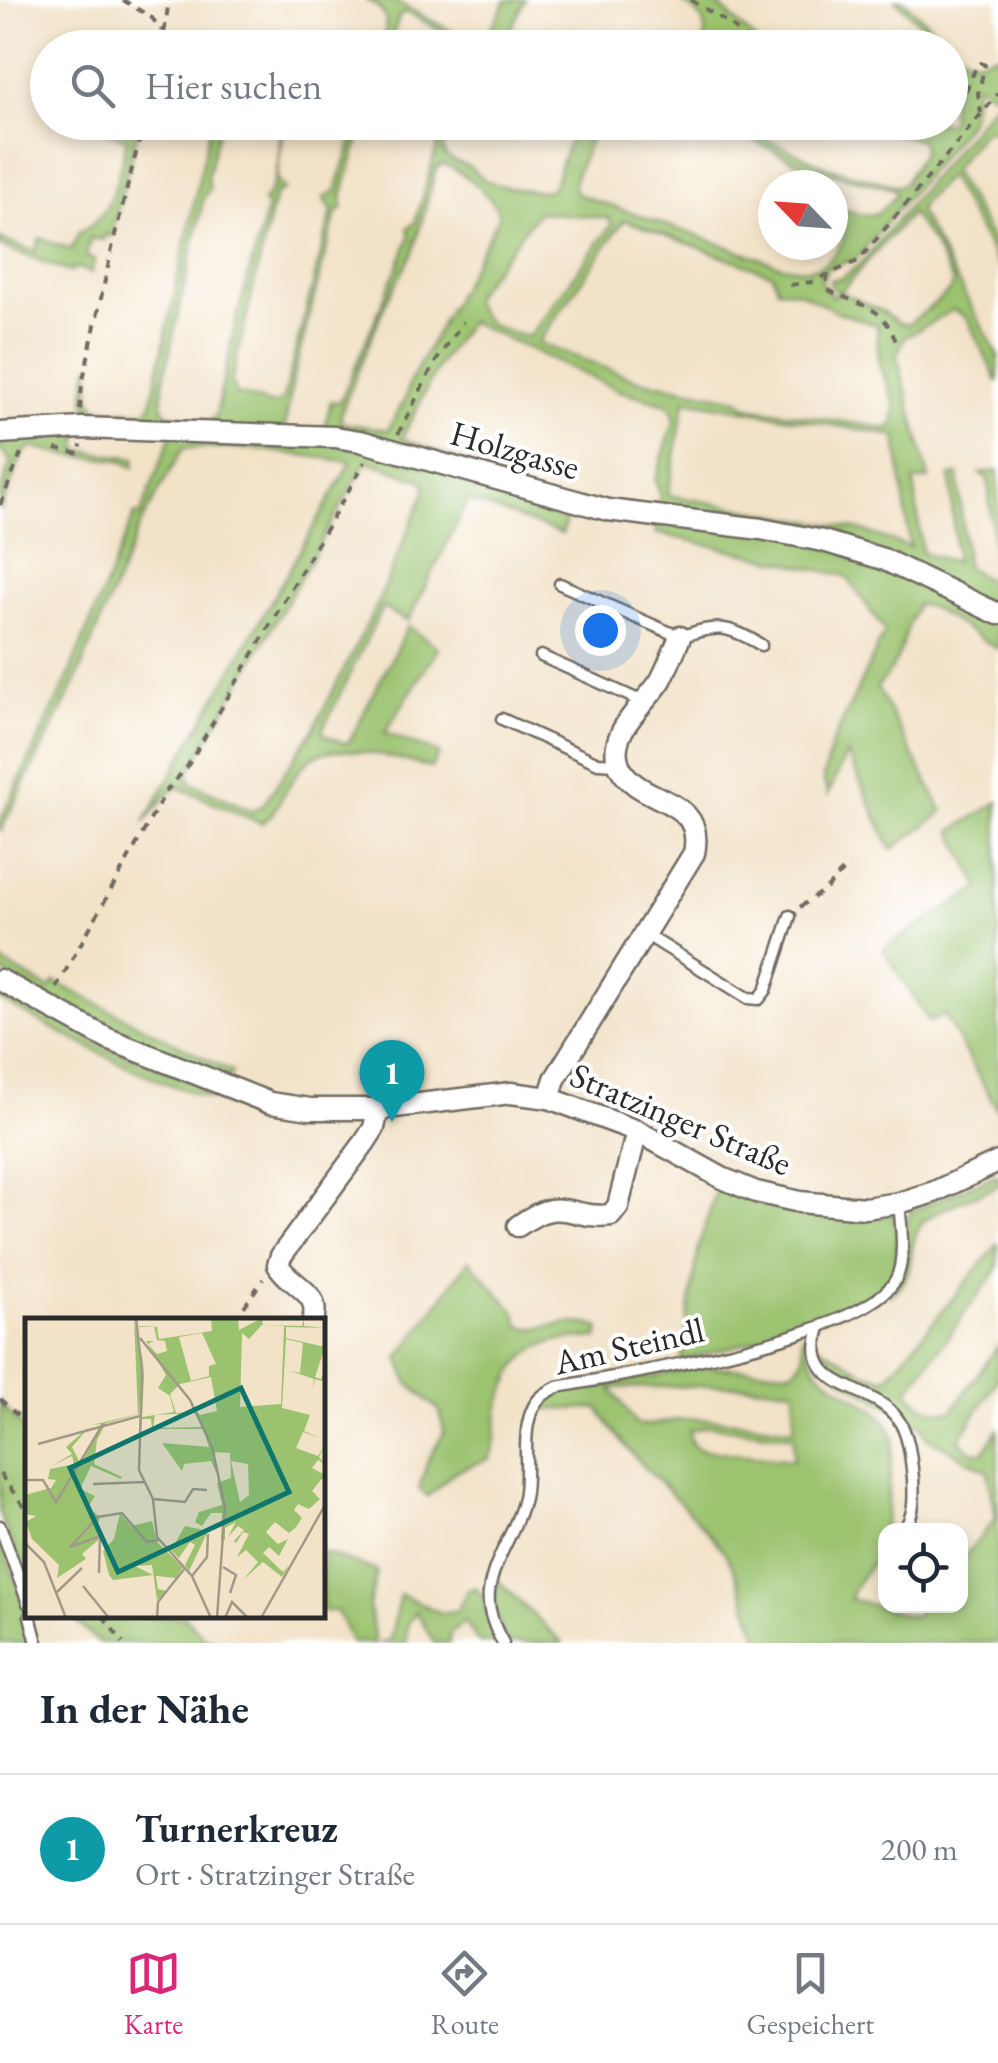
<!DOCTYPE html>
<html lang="de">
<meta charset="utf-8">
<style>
:root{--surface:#fff;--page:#f6f6f7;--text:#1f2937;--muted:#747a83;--line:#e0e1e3;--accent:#db2777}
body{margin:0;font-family:"EB Garamond",serif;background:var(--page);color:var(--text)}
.controls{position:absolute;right:30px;bottom:30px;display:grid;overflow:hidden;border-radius:20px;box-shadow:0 5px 15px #0003}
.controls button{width:90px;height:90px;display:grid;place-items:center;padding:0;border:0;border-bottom:2px solid var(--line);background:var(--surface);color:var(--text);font:50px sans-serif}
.compass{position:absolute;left:758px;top:170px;width:90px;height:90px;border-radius:50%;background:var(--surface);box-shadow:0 5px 15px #0003;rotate:295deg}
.you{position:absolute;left:600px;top:630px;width:35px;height:35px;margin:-25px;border:8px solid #fff;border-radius:50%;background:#1a73e8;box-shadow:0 0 0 15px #1a73e833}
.badge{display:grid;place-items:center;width:65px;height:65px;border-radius:50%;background:var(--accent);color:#fff;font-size:32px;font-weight:700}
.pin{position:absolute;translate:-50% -82px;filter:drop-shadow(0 2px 5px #0008)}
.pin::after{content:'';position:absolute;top:52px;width:35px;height:30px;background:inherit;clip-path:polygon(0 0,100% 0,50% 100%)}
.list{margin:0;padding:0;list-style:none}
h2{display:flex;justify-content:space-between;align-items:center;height:130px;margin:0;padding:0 40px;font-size:42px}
h2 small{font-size:32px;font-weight:400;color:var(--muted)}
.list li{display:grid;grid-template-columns:65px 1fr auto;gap:30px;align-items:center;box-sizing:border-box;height:150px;padding:0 40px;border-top:2px solid var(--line)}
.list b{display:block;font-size:38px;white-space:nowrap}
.list p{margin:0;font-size:32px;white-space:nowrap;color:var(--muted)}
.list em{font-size:32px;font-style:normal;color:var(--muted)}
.icon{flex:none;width:55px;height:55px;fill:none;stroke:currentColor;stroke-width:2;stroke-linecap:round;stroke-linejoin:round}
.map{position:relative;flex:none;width:998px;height:1643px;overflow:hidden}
.search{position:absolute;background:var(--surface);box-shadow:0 5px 15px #0003;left:30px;right:30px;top:30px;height:110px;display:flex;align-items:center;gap:25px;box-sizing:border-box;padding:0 35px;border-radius:55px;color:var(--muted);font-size:38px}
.sheet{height:280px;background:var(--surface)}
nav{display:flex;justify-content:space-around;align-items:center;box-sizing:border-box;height:140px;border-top:2px solid var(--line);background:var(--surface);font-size:28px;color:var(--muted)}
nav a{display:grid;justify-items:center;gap:5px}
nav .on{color:var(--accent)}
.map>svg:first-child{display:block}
.green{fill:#9bc36f;stroke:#63774d;stroke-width:2.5;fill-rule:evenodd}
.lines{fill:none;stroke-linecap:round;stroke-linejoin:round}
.lane-casing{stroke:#716b62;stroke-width:15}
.street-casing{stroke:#716b62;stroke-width:25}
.path{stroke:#716b62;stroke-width:4;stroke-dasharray:8 8;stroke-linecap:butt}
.lane{stroke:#fff;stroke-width:10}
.street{stroke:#fff;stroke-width:20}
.labels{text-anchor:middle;stroke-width:8;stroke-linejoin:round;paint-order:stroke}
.street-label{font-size:35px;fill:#2b2b2b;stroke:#fff}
.inset-road{fill:none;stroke:#a29989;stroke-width:2.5}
.view{fill:#0f766e;fill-opacity:0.15;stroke:#0f766e;stroke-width:5}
.inset-edge{fill:none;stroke:#2b2b2b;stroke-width:5}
</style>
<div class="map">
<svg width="998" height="1643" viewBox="0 0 998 1643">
<rect width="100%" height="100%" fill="#fff"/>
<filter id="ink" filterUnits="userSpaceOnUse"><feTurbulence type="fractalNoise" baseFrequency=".01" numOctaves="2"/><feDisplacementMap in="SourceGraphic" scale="20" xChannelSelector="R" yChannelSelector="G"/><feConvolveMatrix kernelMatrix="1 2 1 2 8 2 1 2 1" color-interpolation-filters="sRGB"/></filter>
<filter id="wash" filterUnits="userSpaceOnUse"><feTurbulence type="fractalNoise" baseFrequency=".0048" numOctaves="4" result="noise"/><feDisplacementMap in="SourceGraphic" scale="40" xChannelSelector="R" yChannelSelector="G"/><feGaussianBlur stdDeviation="2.25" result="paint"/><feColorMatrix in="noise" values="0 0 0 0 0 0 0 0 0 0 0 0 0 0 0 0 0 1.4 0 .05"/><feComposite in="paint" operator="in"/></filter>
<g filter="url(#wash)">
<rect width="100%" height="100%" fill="#f2e2c7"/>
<!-- green -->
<g class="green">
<path d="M366,0h26l81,42c17,-5 26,-28 33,-42h19l-23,47h-39l-4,-7 -54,-28 -6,5 -10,30 -7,1c6,-26 8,-37 -16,-48z"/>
<path d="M678,0h39l1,5 45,42h-20l-8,-6 -12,6h-21c9,-25 -3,-35 -24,-47z"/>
<path d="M895,0h8l62,57 12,3 21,-6v36l-7,3 -15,-9 -5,33 -7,11 -108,131 -28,9 -7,14 11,14 7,-3 -7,-5 -2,-8 12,-2 19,-15 137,-165v32h-14l-32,40 46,80v14l-50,-88 -26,27 -3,9 79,143v28l-31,-65 -14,-8 -49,28 -7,17 32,124 -15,2 8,72 34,9 -6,-86 8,-1 8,91 30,20 -8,-107 -8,-6 18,-2v178l-66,-41 -15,-4c-14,29 -15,59 -40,83l66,125 -51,38 -45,-97 -19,42 -5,-16 8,-33 54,-115 -39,-55 -190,-43 4,-39 -5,-13 20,-63 -4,-10 -8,-5 -43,-12 -151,-70 -31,45 -36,72 107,41 -186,-46 8,-32 9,1 63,-148 7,-18 -2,-8 7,-5 29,-100h10c-4,8 -14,21 -10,30 4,8 15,9 21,12 8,3 13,10 20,15 13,7 49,12 64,10l5,-6 21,-61h21l-23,60 4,11 206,72c13,2 28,6 40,-2 17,-10 34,-41 10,-52v-5c35,8 38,18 63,-12l-2,-6 -86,-22 -46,-22 -37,-22h7l94,44 71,19 7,-2 19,-33 -2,-11 -74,-17 103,-1 1,-24 9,-39zM441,164c19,3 54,34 58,52l-90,168 -3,13 -18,33 -47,-7v-10l43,-107 29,-54 23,-83zM538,212l70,6 4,6 -83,113c-27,-7 -49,-10 -57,-40zM911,213l22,31 20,38 -3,9 -42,34 -9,-2 -17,-12 -42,-19zM624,220l148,54 5,14 22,4 41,21 37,12c1,14 0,29 4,42 6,22 22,39 9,62l-143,-22 -9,-8 -100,-19 -100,-37zM685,400l211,36 14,111 -50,-17 -192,-35z"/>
<path d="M211,122l9,1 -13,55 3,11 -6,7 -41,186 -1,23 5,9 42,8 7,-7 21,-97 30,-110 -4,-7c17,-16 17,-56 17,-79l4,1 -7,54 2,7 6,5 -10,6 -44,188 5,11 39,11 8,-6 49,-188 -8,-13 12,-7 22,-68h6l-22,73 1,11 -7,7 -43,164 -9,54 -187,-9c-18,-14 -11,-39 -7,-59v33l6,12 49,3 6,-7z"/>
<path d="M82,123h58l-29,113 -6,-1 -1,5 -14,-2 -4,19 9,2 -4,14 -16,-6 -5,5 -70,-26v-7l35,13 5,-14 31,12 8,-18c36,-16 38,-57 48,-93z"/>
<path d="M79,433l-1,17 57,8 -1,9 -16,-7 -54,-5 -32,-8 -9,6 -23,58v-18l11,-31 -11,-12v-13z"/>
<path d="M171,436l165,5 234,64 -8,29 -94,-34 -60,121 -26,-13 -59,121 1,5 19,9 6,-1 59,-116 30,22 -53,85 54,21 -8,14c-28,-8 -98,-30 -122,-8 -16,14 -28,41 -40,58l-8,5 -83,-36 -8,5 -26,31 207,-361 -93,-13 -75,-1 -43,77 -66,160 -74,147v-11l66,-139 69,-168 5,2zM367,461l57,20 2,8 -49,116 -64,125 -50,75 -10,6 -62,-28 -3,-9z"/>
<path d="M998,802v309l-54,-96 -15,7 -46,-73 97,-61 -28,-57z"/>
<path d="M0,961l50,28 5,-7 177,90 -3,8 -118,-48 -111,-61z"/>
<path d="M0,989l104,57 163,66c-99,-17 -179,-65 -267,-112z"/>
<path d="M998,1174v12c-19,8 -67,24 -78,40 -16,26 0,50 -32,70 24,-30 9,-55 23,-85z"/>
<path d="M717,1187c57,26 115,37 177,27 3,17 5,47 -3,62 -21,39 -165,72 -210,85l18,-115z"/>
<path d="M998,1244v24l-90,123c12,14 24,22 44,20l46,-65v33l-39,61 12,11 12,2 15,-23v213h-237c-11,-27 -22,-72 -39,-94 -38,-49 -92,-87 -124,-141l-61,2 9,-12 13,-7 94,-14 43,-11 96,5c14,-10 12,-19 10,-35h8c-8,57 68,52 84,101 -4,35 -5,74 -14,109 -6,23 -24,30 -30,53l63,18 10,-11h37l1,-45 35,-43 -8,-47 -60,-33 -6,-13 -78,-45 -22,-18 -5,-17 47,27 22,7zM740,1385l55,4 -1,40c-34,-4 -69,-11 -103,-10 -20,0 -36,8 -54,6l-26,-37zM708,1426l86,10 -1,24 -93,-10 -8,-6 -3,-13z"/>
<path d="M469,1260l46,52 5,14c22,9 45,-12 80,2l-2,10c-40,-1 -74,4 -90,45 -4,9 -9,20 -10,29 -1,18 -2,29 -8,46l-36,14 -26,24 -9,-7 9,-29 16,-27 -4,-22 -31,-27 -10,-26z"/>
<path d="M0,1403l27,29v149l-27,-66z"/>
<path d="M0,1548l4,1 15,39 13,55h-32z"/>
<path d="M323,1552l54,19 -8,35 6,37h-23l-15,-32h-14z"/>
<path d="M496,1579l66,64h-54c-12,-22 -17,-39 -12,-64z"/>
<path d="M475,1587c12,11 14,39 23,56h-19l-14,-22 -15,12v10h-16l-18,-32 -9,14 -1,18h-28l12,-3 10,-46 41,19 17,-3 8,-18z"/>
<path d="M70,1616h114l20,21 16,6h-121z"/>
</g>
</g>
<g filter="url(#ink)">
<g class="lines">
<defs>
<g id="lane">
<path d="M560,584l120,53c38,-13 47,-12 81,8"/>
<path d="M541,656l102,46"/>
<path d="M502,719l96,44 20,1"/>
<path d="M645,934l103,64 11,1 7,-9 24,-74"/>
<path d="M820,1328c-21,62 50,54 77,90 12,15 14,41 16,60 1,20 2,35 -9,52"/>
<path d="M0,1526l28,77"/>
<path d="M30,1616l7,27"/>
<path d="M503,1643c-9,-16 -16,-33 -14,-51 4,-34 28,-61 35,-94 6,-28 -4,-66 10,-92 5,-10 14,-14 23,-19 65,-11 309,-51 339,-108 10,-20 5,-55 3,-76"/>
</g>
<g id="street">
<path d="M0,433l82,-5 253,9 25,4 248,69 153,19 62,12 60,18 115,55"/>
<path d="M0,980l108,59 162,64 40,6h68l133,-16 38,5 88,33 85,47 34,14 44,10 65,6 34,-5 35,-11 64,-30"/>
<path d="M549,1098l6,-19 139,-226c12,-58 -56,-48 -74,-86 -16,-33 26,-63 41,-87 7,-14 13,-29 19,-43"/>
<path d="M518,1226c45,-33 50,-6 93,-11l7,-9 19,-75"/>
<path d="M313,1320c9,-28 -23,-34 -35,-55l3,-9 84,-114 9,-14 4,-19"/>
</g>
</defs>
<!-- lane casing -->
<use href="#lane" class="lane-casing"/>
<!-- street casing -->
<use href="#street" class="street-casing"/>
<!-- path -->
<g class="path">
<path d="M123,0l29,18 10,13"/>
<path d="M691,0l38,24 27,24"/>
<path d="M162,48l7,-48"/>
<path d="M950,119l7,-8 20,-46 4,-2 4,2 -7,29 3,19"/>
<path d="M939,122h5"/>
<path d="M828,274l-2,9 4,8c33,16 53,14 66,51"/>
<path d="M790,285l21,-3 47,-21 140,-167"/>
<path d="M80,410l2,-26 33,-149 29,-113"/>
<path d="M398,434l36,-70 29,-42"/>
<path d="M55,449l25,5 1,-9"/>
<path d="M0,505l23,-56"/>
<path d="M800,907l27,-19 21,-23"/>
<path d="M56,988l111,-198 20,-23 178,-305"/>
<path d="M235,1320l28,-41"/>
<path d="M0,1399l28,26"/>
<path d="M0,1474l28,38"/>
<path d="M103,1616l20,27"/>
</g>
<!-- lane -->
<use href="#lane" class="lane"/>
<!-- street -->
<use href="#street" class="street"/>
</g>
</g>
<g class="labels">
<!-- street labels -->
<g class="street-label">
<text transform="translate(515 450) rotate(16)" y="12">Holzgasse</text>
<text transform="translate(681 1119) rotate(23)" y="12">Stratzinger Straße</text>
<text transform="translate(629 1346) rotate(-13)" y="12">Am Steindl</text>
</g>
</g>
<!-- overview -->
<g transform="translate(25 1318)">
<rect width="300" height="300" fill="#f2e2c7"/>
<path d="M109,0l9,44 1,16 -2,39 32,-5 -4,-16 -12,-8 8,-13 -20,-34h7l-5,3 9,10 10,-3 -2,-10 -8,-1 -3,-13h-15l3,11 -5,-20 2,8 18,1 2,12 53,-8 -1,-13h27l1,12 23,-12 1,7 39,1 2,-8v8l21,2 -39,-1v11l39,9 -10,30 6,2 4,-13v16l-10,-3 -3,10 2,-10 -24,-8 10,2 3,-30 -17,-4 -4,69 28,7 -6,16 16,7 -17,-6 -7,16 22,8 7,-11 -6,12 6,7 -7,-4 -6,8 13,7 -13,16 8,8 -11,10 -11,-5 -4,6 8,8 -6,9 -7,6 -14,-11 -9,10 12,12 10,-5 -9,17 -10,-9 -6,6 20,19 6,-7 -7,12 -19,-15 -20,18 15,-18 -12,-12 -9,7 12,-23 -6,-2 -7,11 -2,-2 10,-11 -6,-4 -10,11 8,-15 -11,6v12h-4l1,-27h-11l-9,13 -7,-4 4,-10 23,-7 -5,-22 14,-5 -1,-25 -15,-1 1,20 -5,-11 -27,3 -2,7 -20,-28 47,4 -6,-18h-51l-1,-10h-9l-3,46 3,-97 -3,46 -33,9 -9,17 -3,24 28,13 -1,2 -30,-13 -11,23 15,7 -7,11 12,10 -4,13 7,6 -21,18 4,5 -29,19 2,-13 -27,-26 -6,-17 10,-6 -11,-2v-19l26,-7 5,-8 -8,-1 2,-10 24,-5 -2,-8 -20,10 20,-12 -6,-7 23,-20 -17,20 9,18 20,-41 -9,1 46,-11zM237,7l22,1 -3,78 -41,3 2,-74 7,6zM177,15l14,31 -7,2v10l-18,5 -12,-44zM186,59l6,34 -17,4 -9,-11 2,8 -17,1 -6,-19 10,-10zM169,95l10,14 -51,1 2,-13zM206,143l17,3 1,31 -9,7zM95,195l11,13 21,-5 5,21 26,25 -7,11 -20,-2 2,13 9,2 -10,9 -5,-35 -17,1 18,9 -40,5 -4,-5 -6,-24 11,-12zM160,208l23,5 -19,40 -4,-6 10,-20 -5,-3 -11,16 -8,-8z" fill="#9bc36f" fill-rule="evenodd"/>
<path class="inset-road" d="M111,0l6,53 -3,99 14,29 4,38 35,39 19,42M115,20l50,62 22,47 13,60 -8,111M13,126l102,-28M0,162h18l13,22 47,-78M68,166l51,-2M128,181l32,3 8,-13 14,1M0,225l19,19 22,56M198,249l13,8 -6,18M74,255l1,-37 -30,11 28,-30 24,-4 25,29 12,-2M167,258l15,-19 1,-23M58,268l26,32M32,274l25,-24M132,300l1,-16 27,-34M200,300l7,-16 16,16M236,300l64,-113"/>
<path class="view" d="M216,70l48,104 -171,80 -48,-104z"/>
<rect width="300" height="300" class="inset-edge"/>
</g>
</svg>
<div class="controls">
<button><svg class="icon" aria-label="locate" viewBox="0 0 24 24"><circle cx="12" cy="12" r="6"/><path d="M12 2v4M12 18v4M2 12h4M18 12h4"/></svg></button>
</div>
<svg class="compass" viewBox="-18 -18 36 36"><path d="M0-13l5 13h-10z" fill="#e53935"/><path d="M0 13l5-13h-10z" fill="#747a83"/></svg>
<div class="you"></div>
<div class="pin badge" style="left:392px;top:1122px;background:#0f9aa8">1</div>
<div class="search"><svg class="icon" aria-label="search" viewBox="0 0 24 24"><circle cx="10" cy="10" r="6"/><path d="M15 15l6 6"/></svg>Hier suchen</div>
</div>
<section class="sheet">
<h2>In der Nähe<small></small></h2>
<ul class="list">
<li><span class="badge" style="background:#0f9aa8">1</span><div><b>Turnerkreuz</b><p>Ort · Stratzinger Straße</p></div><em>200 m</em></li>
</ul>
</section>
<nav>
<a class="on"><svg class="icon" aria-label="map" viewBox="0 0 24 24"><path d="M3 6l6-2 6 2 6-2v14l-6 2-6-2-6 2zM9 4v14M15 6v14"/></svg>Karte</a>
<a><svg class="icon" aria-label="directions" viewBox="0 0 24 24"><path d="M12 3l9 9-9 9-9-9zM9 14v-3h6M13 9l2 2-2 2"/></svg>Route</a>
<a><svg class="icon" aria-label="saved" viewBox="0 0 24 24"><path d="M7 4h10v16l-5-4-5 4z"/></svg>Gespeichert</a>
</nav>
